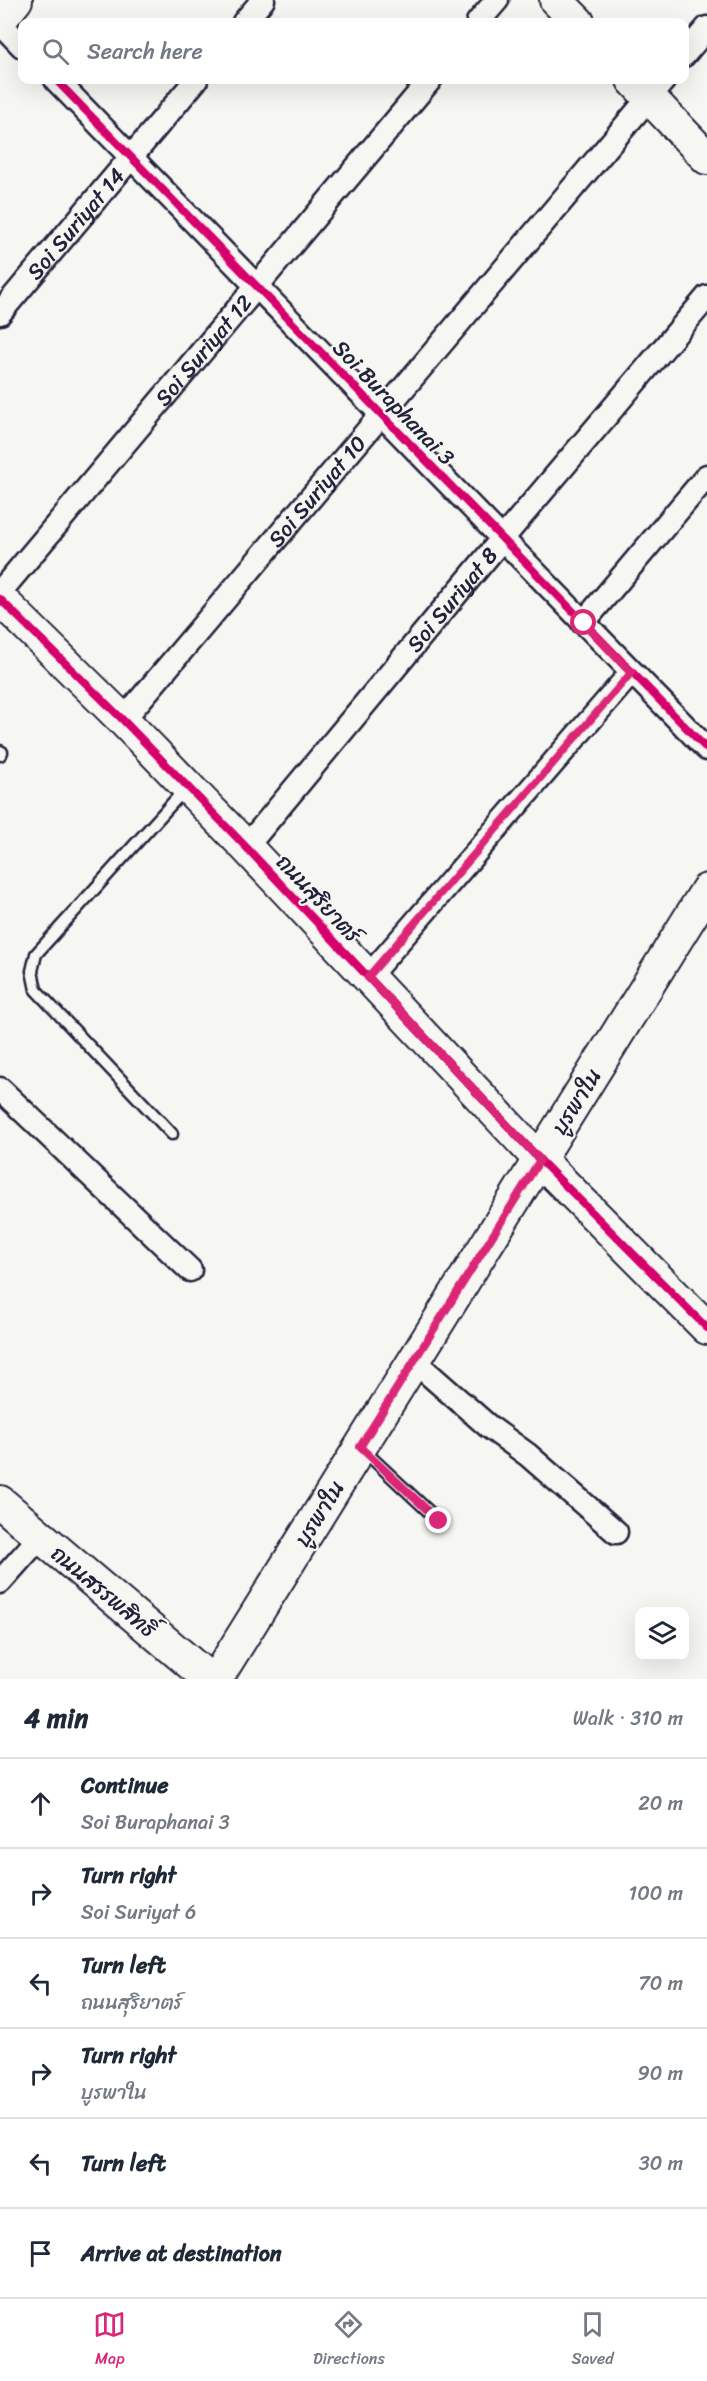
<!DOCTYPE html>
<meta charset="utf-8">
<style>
:root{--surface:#fff;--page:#f6f6f7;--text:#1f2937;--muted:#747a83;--line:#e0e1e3;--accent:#db2777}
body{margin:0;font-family:Sriracha,"Playpen Sans Thai",sans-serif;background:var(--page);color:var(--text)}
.controls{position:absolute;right:18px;bottom:18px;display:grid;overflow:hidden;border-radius:12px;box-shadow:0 6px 24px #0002}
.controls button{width:54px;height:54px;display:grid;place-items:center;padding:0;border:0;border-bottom:2px solid var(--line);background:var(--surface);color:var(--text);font:30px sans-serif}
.stop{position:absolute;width:18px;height:18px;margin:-14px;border:4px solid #db2777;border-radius:50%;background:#fff}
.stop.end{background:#db2777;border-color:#fff;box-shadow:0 2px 6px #0008}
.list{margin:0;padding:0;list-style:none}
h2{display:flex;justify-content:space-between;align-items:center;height:78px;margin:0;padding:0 24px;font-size:26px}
h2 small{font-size:20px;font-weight:400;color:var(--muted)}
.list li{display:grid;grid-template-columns:39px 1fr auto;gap:18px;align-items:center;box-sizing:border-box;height:90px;padding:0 24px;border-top:2px solid var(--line)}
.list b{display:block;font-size:22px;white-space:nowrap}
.list p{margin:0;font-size:20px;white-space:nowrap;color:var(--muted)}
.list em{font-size:20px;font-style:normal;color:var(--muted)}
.icon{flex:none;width:33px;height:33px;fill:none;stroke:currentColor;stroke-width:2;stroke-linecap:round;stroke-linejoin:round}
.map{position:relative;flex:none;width:707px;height:1679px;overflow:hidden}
.search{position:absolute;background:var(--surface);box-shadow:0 6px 24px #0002;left:18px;right:18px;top:18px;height:66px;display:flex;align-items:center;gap:15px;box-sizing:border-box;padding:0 21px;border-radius:12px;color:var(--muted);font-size:22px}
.sheet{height:618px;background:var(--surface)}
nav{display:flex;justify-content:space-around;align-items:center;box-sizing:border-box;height:84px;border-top:2px solid var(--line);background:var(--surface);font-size:16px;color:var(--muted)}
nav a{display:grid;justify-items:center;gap:3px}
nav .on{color:var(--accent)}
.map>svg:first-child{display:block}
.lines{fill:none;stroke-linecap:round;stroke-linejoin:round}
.lane-casing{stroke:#22223b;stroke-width:15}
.street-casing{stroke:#22223b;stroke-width:27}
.secondary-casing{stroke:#22223b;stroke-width:36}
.lane{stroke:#f6f6f2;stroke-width:10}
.street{stroke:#f6f6f2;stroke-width:22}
.secondary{stroke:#f6f6f2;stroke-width:32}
.cycleway-casing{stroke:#f6f6f2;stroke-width:11}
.cycleway{stroke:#d6006c;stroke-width:8}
.route{stroke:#db2777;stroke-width:8}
.labels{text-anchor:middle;stroke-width:4.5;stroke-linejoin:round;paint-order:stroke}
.street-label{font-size:22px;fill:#22223b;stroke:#f6f6f2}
</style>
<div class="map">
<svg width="707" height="1679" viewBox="0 0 707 1679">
<rect width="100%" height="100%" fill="#f6f6f2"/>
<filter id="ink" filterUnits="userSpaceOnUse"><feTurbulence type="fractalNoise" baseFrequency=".0167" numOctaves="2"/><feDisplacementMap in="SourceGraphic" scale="12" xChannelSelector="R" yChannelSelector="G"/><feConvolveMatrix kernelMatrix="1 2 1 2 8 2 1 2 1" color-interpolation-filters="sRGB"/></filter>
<g filter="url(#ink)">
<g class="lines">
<defs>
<g id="lane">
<path d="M0,751l2,1 -2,3"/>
<path d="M172,1134l-136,-144 -4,-19 4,-17 150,-166"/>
<path d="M362,1449l77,72"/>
</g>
<g id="street">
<path d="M244,22l19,-22"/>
<path d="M478,22l19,-22"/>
<path d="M0,23l22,23"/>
<path d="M684,55l23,-27"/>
<path d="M56,80l651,669"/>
<path id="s1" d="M0,313l196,-233"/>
<path id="s2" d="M0,592l430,-512"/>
<path d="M583,623l124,-147"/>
<path id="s3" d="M123,720l541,-640"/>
<path id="s4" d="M246,847l256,-308 205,-242"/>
<path d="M368,977l263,-304"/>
<path d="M0,1089l190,181"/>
<path d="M414,1361l74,65 40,29 88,77"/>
<path d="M0,1582l40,-45"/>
</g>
<g id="secondary">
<path d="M556,0l22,22"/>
<path d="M0,20l16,-20"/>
<path d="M633,80l74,78"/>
<path d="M0,599l123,121 123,127 294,313 167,168"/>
<path d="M0,1502l209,177"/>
<path d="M216,1679l491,-789"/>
</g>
</defs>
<!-- lane casing -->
<use href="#lane" class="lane-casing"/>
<!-- street casing -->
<use href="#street" class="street-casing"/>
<!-- secondary casing -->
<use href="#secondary" class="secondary-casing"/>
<!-- lane -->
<use href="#lane" class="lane"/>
<!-- street -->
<use href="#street" class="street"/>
<!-- secondary -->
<use href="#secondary" class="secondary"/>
<defs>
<g id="cycleway">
<path d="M56,80l651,669"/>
<path d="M0,599l123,121 123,127 294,313 167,168"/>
</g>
</defs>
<!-- cycleway casing -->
<use href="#cycleway" class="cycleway-casing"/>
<!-- cycleway -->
<use href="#cycleway" class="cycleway"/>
</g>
</g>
<g class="lines" filter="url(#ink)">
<!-- route -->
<path class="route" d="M439,1521l-79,-74 180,-287 -172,-183 263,-304 -47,-50"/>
</g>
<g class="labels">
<!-- street labels -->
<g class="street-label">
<text dy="8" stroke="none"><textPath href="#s1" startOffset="117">Soi Suriyat 14</textPath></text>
<text dy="8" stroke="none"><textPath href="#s2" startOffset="316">Soi Suriyat 12</textPath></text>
<text transform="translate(394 402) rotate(46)" y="8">Soi Buraphanai 3</text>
<text dy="8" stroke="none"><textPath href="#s3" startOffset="300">Soi Suriyat 10</textPath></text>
<text dy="8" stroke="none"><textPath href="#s4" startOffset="322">Soi Suriyat 8</textPath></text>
<text transform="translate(319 898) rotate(47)" y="8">ถนนสุริยาตร์</text>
<text transform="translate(576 1101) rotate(-58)" y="8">บูรพาใน</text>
<text transform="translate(319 1513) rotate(-58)" y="8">บูรพาใน</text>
<text transform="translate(104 1591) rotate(40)" y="8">ถนนสรรพสิทธิ์</text>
</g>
</g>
</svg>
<div class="controls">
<button><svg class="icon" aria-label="layers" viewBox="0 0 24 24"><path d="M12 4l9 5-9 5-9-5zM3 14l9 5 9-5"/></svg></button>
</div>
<div class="stop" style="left:584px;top:623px"></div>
<div class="stop end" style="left:439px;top:1521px"></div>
<div class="search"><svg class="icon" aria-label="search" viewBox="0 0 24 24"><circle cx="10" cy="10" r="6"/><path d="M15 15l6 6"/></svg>Search here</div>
</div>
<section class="sheet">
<h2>4 min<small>Walk · 310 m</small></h2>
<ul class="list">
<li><svg class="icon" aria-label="ahead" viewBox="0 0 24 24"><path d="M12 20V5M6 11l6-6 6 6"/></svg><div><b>Continue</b><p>Soi Buraphanai 3</p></div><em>20 m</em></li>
<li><svg class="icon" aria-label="right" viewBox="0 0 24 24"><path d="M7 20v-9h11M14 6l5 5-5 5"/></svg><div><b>Turn right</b><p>Soi Suriyat 6</p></div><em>100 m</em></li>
<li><svg class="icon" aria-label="left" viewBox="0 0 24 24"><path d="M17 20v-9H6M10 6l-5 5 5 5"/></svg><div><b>Turn left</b><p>ถนนสุริยาตร์</p></div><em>70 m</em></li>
<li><svg class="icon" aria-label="right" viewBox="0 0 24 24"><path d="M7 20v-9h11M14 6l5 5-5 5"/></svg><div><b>Turn right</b><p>บูรพาใน</p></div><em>90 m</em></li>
<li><svg class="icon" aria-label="left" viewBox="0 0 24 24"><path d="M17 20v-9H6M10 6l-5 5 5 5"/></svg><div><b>Turn left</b></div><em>30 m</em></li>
<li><svg class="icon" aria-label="arrive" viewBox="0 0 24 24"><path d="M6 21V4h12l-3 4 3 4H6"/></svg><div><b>Arrive at destination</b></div></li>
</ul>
</section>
<nav>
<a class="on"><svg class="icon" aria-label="map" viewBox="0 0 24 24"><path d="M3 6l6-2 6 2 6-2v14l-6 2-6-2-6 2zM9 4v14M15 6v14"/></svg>Map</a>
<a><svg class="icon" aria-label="directions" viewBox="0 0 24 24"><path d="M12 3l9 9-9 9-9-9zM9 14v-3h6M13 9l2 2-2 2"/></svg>Directions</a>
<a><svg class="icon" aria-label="saved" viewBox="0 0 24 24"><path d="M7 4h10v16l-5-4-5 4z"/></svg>Saved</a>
</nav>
